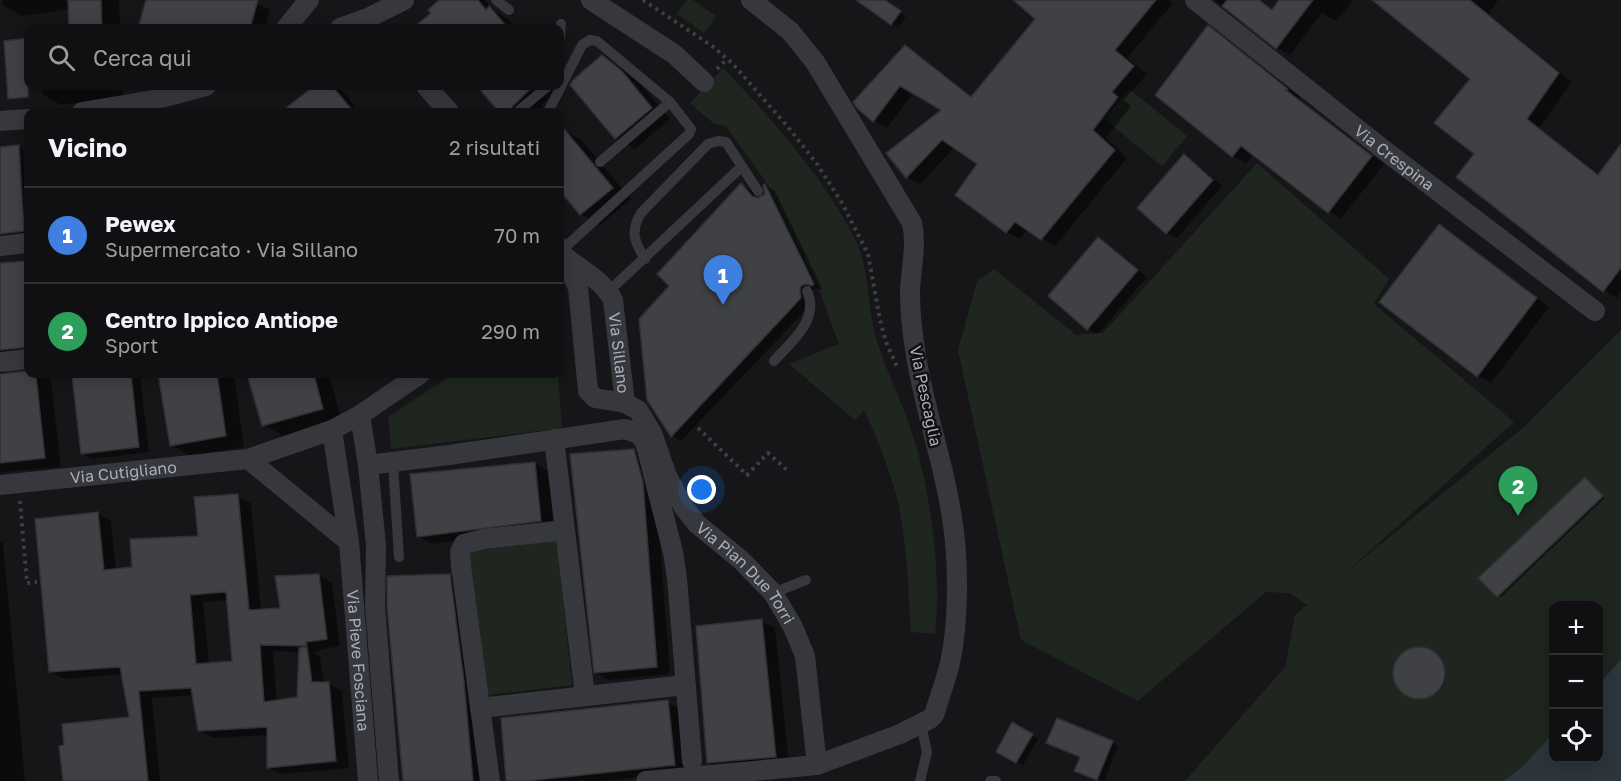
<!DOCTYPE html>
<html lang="it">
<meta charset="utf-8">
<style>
:root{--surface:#101012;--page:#19191b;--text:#f1f3f6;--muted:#9c9d9f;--line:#303032;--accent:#0b8043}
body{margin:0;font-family:"Golos Text",sans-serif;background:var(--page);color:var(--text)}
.controls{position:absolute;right:18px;bottom:18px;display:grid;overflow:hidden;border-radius:12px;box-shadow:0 3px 15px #0003}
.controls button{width:54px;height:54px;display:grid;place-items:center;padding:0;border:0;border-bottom:2px solid var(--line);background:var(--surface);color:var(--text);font:30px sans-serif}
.you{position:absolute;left:702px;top:490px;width:21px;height:21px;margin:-15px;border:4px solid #fff;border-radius:50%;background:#1a73e8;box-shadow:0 0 0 9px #1a73e833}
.badge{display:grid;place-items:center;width:39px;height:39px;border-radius:50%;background:var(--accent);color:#fff;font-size:20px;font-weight:700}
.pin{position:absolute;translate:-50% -50px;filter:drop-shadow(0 2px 3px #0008)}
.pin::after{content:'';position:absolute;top:32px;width:21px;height:18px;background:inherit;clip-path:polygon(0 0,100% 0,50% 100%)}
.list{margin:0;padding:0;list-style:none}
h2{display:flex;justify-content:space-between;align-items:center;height:78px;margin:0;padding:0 24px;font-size:26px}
h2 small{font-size:20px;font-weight:400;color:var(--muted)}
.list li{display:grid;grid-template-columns:39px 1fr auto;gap:18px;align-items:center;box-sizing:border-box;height:96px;padding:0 24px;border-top:2px solid var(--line)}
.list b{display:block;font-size:22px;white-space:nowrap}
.list p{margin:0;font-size:20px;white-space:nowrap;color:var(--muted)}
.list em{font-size:20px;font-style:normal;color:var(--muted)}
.icon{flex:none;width:33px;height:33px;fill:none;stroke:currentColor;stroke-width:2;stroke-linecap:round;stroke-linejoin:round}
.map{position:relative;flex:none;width:1621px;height:781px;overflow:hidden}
.search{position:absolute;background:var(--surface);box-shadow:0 3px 15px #0003;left:24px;top:24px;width:540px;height:66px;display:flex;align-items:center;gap:15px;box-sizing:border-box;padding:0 21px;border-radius:12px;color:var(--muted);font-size:22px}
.panel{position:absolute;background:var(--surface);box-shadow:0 3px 15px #0003;left:24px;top:108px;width:540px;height:270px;border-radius:12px}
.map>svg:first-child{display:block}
.green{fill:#1e261f}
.water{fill:#2c353c}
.shadow{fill:#0007;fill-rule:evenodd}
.building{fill:#404145;stroke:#303034;stroke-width:1.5;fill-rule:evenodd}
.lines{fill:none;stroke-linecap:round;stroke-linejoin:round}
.path{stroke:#3d3f44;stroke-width:4;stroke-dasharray:3 4.5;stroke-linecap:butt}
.service{stroke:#37383d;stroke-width:10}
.minor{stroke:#37383d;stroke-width:20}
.labels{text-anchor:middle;stroke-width:5;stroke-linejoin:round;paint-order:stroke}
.street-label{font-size:16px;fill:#a8adb8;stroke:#111113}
</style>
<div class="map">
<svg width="1621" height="781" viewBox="0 0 1621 781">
<rect width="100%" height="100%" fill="#161618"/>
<!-- green -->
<g class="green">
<path d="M687,0h6l23,16 -12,17 -27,-19z"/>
<path d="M723,68c46,47 101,110 131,169 17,34 12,65 22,101 9,31 24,59 34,89 20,57 32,147 25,207l-24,-2c-3,-43 -4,-88 -13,-130 -8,-32 -20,-62 -34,-92l-9,10 -66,-56 50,-20 -22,-60 -51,-102 -40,-56 -13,-3 -23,-20z"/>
<path d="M1129,89l58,47 -25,30 -58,-47z"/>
<path d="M1257,163l132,116 -15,25 140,118 -171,153 182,-149 96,-96v329l-22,25 -1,-78h-44l-1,127 -29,32 -20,16h-319l100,-114 10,-52 12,-10 -17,-12 -24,-1 -128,109 -117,-61 -63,-290 19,-69 17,-12 82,66 27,-2z"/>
<path d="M453,374h105l4,54 -171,21 -3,-32z"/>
<path d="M557,540l15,145 -90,11 -15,-144z"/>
</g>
<!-- water -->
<path class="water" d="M1621,659v122h-117l20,-16 29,-32 1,25h44l1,-74z"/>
<!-- shadow -->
<g class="shadow">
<path d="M3,0h116l1,28h-50v-19l-48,7 -19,-11z"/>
<path d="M148,0h98l11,3 13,7 -5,18h-125z"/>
<path d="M442,0h43l11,12 12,7 8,9h-85l-7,-7 9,-7z"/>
<path d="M858,0h26l22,16 -8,12z"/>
<path d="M1015,0h154l4,3 -46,55 20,16 -23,26 7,6 -25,32 21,20 -72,88 -27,-17 -8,10 -13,-7 -27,-69 -25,-16 -35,37 -13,-7 -18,-24 55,-43 -30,-18 -27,36 -13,-8 32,-73 13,8 54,43 64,-79z"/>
<path d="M1215,0h45l14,11 7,-11h73l-18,21 -14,-8 -32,42 -13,-7z"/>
<path d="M1374,0h124l-9,14 83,68 -33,46 61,47 21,-28v146l-4,5 -13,-8 -128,-136 -4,-76z"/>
<path d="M1208,27l13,8 79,62 -2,2 86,65 -43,55 -12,-8 -75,-57 -8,9 -13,-7z"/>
<path d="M28,40v46h94l1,12 -62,7 -19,-11 -1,-8 -15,1 -21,-45z"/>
<path d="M602,57l19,11 19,16 30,35 -35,30 -19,-11z"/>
<path d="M316,86h22l22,26h-66l-4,-4z"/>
<path d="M479,86h79l3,3 -20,16 2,2 -6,5h-36z"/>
<path d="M563,129l18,11 50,59 -31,26 -19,-11 -21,-25v-57z"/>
<path d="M19,147l9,5v91l-28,3v-98z"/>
<path d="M1184,156l10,6 28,24 -45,52 -10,-5z"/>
<path d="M742,185l10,6 7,8 8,-4 -2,-10 10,6 48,99 -7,-2 -5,4v12l-130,137 -9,-6 -1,-149z"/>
<path d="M1439,225l13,8 97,74 -58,76 -14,-8z"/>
<path d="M1098,239l10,5 39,33 -49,57 -10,-5 -38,-33z"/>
<path d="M28,263v95l-19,4 -5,11 1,2 23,-4v3h12l11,6 10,87 -61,5v-207z"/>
<path d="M103,374h32l5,2 9,76 -57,7 -10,-6 -9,-76z"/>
<path d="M160,374h74l10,73 -54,9 -19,-11z"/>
<path d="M249,374h80l12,45 -58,17 -19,-11z"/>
<path d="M634,450l13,8 9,33 14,183 -61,6 -13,-8z"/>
<path d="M535,463l13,8 6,57 -122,16 -14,-8z"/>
<path d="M1588,480l17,18 -104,99 -3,-1z"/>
<path d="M237,496l14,7 10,108 21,-2 37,-34 13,8 8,63 -21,4v2h-6l7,4 4,28 4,-1 14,8 7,77 -68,6 -13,-7v-32l-55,3 -13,-8 -6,-35 -42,3 8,83h-96l66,-63 -7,-44 -59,5 -13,-7 47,-159 13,8 5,49 18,-2 66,-31zM228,600l6,62 -25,2 -6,-62zM273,651l27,1 -2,46 -21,4z"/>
<path d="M0,541l3,1 22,239h-25z"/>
<path d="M450,576l13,7 22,198h-81z"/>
<path d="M762,621l13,7 14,136 -67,6 -14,-8z"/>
<circle cx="1421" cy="674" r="25"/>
<path d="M667,702l14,8 6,62 -84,9h-95z"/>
<path d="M1013,724l25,15 -15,26 -25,-14z"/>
<path d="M1112,743l6,3 -14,35 -21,-7z"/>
</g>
<!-- building -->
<g class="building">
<path d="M68,0h33l1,28h-33z"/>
<path d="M146,0h112l-8,28h-112z"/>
<path d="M439,0h39l8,10 3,-4 19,22h-95l18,-15 -3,-3z"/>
<path d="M856,0h29l16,11 -10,14z"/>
<path d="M1013,0h143l-41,50 19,16 -22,26 6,5 -25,33 22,20 -74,90 -26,-18 -9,11 -51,-38 22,-31 -35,-24 -36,38 -20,-25 55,-43 -41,-24 -27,36 -16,-14 -4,-6 52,-57 66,52 64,-78z"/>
<path d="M1227,0h32l13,10 7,-10h34l-37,49 -54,-43z"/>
<path d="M1372,0h98l89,73 -32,46 71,56 23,-31v124l-18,24 -147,-115 18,-23 -40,-31 36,-44z"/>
<path d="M1208,25l80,64 -2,1 86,66 -44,57 -87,-67 -9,11 -77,-62z"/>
<path d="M28,38v59l-20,2 -4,-58z"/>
<path d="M602,55l20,16 30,37 -37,31 -45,-54 3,-5z"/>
<path d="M314,86h18l22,26h-73z"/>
<path d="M477,86h56l-21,21 -2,5h-11z"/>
<path d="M560,124l53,64 -33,27 -20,-24z"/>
<path d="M19,145l5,86 -24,3v-87z"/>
<path d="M1184,154l29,26 -47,54 -29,-26z"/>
<path d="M741,183l11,13 6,2 7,-4 -2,-9 2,-1 49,100 -2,2 -6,-2 -5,2 -1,4 1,8 -130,139 -24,-37 -8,-81 30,-33 -12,-12z"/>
<path d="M1439,224l98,74 -60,79 -98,-75z"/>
<path d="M1098,237l40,33 -51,60 -39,-34z"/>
<path d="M28,261v86l-28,3v-87z"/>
<path d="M28,371v5l8,-1 9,83 -45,5v-89z"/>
<path d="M90,374h41l8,73 -58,7 -9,-78z"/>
<path d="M158,374h59l9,62 -56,10z"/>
<path d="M247,374h67l9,35 -61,17z"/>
<path d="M634,449l9,33 14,185 -63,6 -24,-219z"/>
<path d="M535,462l6,59 -124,16 -7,-63z"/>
<path d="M1585,477l18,19 -106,101 -19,-19z"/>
<path d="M238,494l11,116 31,-2 -5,-32 44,-2 8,65 -21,3 1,4 -47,-1 4,57 33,-5 2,-49 8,-1 5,35h17l7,79 -69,7v-41l-69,4 -7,-43 -52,3 9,90h-85l-4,-35 5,-1 -2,-21 67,-7 -9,-50 -71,5 -14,-153 63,-7 6,58 28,-3 -2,-28 68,-3 -4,-39zM226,592l6,69 -36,3 -6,-69z"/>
<path d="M450,574l14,107 9,100h-70l-16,-175v-30z"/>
<path d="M762,619l14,138 -69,6 -11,-137z"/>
<circle cx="1419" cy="673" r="26"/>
<path d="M668,700l7,65 -148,16h-21l-5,-63z"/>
<path d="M1057,718l56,23 -16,39 -23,-9 6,-14 -34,-14z"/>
<path d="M1012,722l21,12 -17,29 -20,-11z"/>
</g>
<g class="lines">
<!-- path -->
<g class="path">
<path d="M643,0l69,46 21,18 55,63 29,37 25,39 26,51 12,66 6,22 12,27"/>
<path d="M717,69l10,-10"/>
<path d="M698,428l49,47 21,-22 19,17"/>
<path d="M20,501l7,82 10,-1"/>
</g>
<!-- service -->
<g class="service">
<path d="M496,0l13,10"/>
<path d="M560,36l1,-12"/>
<path d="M517,112l31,-26"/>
<path d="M548,112l34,-67 8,-5 7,1 73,61 21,27 -2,5 -127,116"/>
<path d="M600,162l70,-60"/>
<path d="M645,259c-11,-18 -15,-27 -4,-46l67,-69 10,-3 8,1 32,49"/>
<path d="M609,291l128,-120 6,-3"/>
<path d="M774,361c17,-19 46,-41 33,-70"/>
<path d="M393,463l6,94"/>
<path d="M773,593l33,-13"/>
<path d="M920,781l7,-29 -6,-28"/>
<path d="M990,781h6"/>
</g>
<!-- minor -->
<g class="minor">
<path d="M591,0l83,54 30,28"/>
<path id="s1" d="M1195,0l189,150 211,161"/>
<path d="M286,28l23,-28"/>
<path d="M340,28l28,-10 36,-18"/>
<path d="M426,86l23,26"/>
<path d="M82,112l71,-12 53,-14"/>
<path d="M0,121l28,-2"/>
<path d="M0,246l26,-3"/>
<path id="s2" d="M560,247l18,41 10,103 7,7 30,5 13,7 14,23 15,43 16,30 14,18 44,36 32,33 20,34 12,29 12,109"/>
<path id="s3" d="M565,257c17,13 38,24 48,43l12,103"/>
<path d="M0,362l28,-3"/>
<path d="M360,415l8,50 8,80 -1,61 14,175"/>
<path id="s4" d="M332,430l17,112 19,239"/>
<path d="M554,439l31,257"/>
<path d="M248,459l101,83"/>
<path d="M368,465l81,-10 176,-26 14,5 6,8 28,110 4,26 15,183"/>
<path id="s5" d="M0,485l248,-26 84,-29 28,-15 60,-41"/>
<path d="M480,708l205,-23"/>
<path d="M490,781l-29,-215 -1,-14 4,-8 20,-5 81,-9"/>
<path d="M646,781l171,-16 83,-31 30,-15 4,-4c5,-17 12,-35 16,-52 9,-41 9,-103 2,-145 -8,-57 -29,-111 -37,-169 -3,-19 -5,-39 -5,-58 1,-23 7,-46 2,-68l-97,-161 -25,-31 -39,-31"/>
</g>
</g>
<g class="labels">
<!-- street labels -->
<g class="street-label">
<text dy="6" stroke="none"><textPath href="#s1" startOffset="254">Via Crespina</textPath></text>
<text dy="6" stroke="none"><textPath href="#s3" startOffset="118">Via Sillano</textPath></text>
<text transform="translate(926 396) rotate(78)" y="6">Via Pescaglia</text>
<text dy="6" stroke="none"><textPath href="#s5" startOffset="124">Via Cutigliano</textPath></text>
<text dy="6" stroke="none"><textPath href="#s2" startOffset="402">Via Pian Due Torri</textPath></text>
<text dy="6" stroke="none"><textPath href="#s4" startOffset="232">Via Pieve Fosciana</textPath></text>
</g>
</g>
</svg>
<div class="controls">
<button>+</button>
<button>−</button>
<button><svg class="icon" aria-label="locate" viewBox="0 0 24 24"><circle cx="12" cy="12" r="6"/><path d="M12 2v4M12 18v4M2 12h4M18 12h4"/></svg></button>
</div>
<div class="you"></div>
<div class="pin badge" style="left:723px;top:305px;background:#3f7fe0">1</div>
<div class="pin badge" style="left:1518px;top:516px;background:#2e9e5b">2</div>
<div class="search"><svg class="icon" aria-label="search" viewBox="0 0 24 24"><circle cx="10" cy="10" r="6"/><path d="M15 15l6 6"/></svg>Cerca qui</div>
<section class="panel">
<h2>Vicino<small>2 risultati</small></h2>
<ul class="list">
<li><span class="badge" style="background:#3f7fe0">1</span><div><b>Pewex</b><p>Supermercato · Via Sillano</p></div><em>70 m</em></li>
<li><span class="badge" style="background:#2e9e5b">2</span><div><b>Centro Ippico Antiope</b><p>Sport</p></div><em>290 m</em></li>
</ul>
</section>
</div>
